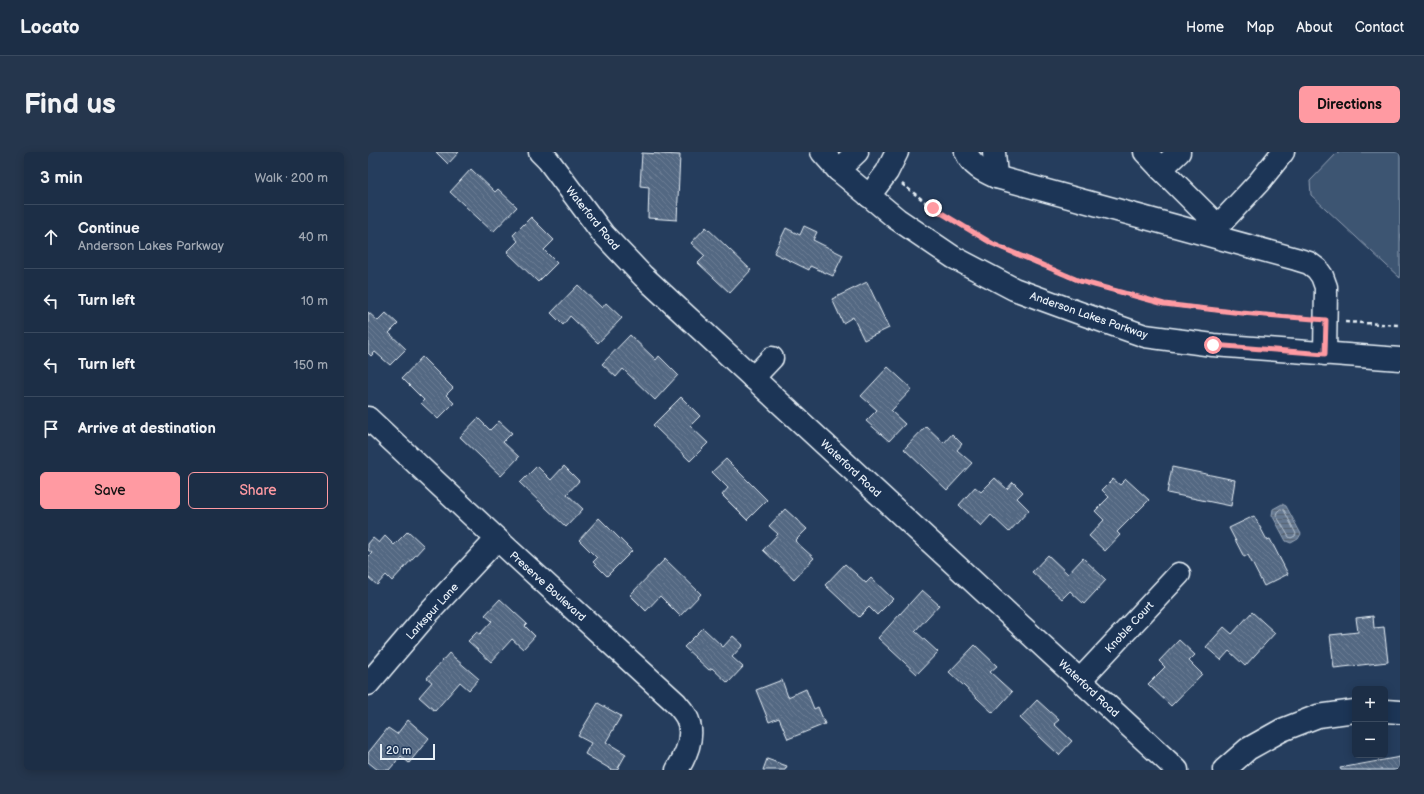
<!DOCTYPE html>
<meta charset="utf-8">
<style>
:root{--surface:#1c2e46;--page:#25364d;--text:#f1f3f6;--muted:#a0a8b3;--line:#3a4a5f;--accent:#ff9aa2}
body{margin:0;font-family:"Balsamiq Sans",sans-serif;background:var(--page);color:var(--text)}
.controls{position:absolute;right:12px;bottom:12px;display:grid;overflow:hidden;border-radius:6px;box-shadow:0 2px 10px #0003}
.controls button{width:36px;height:36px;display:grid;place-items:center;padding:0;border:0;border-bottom:1px solid var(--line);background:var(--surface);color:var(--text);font:20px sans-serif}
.scale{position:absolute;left:12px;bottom:10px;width:55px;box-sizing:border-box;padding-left:4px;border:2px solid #e8f1f8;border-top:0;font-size:11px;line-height:14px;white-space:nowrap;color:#e8f1f8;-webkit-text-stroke:3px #1d3557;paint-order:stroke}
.stop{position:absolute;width:12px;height:12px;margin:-9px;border:3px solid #ff9aa2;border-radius:50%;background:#fff}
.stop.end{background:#ff9aa2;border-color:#fff;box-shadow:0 1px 4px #0008}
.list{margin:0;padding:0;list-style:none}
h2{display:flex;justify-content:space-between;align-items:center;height:52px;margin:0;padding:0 16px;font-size:17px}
h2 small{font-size:13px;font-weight:400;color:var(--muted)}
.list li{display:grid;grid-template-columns:26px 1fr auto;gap:12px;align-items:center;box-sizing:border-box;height:64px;padding:0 16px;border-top:1px solid var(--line)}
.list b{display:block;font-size:15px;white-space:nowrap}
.list p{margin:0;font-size:13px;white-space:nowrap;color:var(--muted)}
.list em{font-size:13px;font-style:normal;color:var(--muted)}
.actions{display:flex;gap:8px;padding:12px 16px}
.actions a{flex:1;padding:9px 0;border:1px solid var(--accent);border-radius:6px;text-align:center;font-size:14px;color:var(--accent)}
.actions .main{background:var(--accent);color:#111}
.icon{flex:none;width:22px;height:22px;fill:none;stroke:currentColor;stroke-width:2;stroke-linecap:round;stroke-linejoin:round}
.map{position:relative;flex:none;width:1032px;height:618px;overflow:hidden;border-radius:6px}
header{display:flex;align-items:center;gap:24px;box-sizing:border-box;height:56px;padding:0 20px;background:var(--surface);border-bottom:1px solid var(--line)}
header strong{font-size:19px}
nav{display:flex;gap:22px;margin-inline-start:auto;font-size:14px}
.intro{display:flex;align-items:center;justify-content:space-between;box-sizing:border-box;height:96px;padding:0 24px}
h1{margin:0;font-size:28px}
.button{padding:10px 18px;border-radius:6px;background:var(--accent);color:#111;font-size:14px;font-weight:700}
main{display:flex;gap:24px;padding:0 24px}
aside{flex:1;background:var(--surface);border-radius:6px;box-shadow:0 2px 10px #0003}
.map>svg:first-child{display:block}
.pitch{fill:#3e5472;stroke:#93a2b5}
.water{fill:url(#water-rules);stroke:#99a8ba}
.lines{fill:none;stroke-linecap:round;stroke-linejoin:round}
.shore{stroke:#b4c1ce;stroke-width:1}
.building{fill:url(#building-back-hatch);stroke:#e8f1f8}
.minor-casing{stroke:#e8f1f8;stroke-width:25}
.path{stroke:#e8f1f8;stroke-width:2.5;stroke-dasharray:4 3;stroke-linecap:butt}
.minor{stroke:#1d3557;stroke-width:22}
.route{stroke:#ff9aa2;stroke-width:5}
.labels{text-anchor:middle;stroke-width:3.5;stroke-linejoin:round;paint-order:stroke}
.street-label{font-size:11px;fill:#e8f1f8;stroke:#1d3557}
</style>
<header>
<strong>Locato</strong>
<nav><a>Home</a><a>Map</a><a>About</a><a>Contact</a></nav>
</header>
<div class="intro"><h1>Find us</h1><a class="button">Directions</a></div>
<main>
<aside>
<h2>3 min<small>Walk · 200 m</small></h2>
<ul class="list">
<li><svg class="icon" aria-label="ahead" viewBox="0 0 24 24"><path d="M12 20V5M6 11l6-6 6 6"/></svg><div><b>Continue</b><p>Anderson Lakes Parkway</p></div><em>40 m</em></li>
<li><svg class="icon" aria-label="left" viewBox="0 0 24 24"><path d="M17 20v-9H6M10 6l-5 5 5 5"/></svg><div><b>Turn left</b></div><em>10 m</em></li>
<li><svg class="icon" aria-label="left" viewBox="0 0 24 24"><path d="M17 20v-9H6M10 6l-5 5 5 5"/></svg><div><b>Turn left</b></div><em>150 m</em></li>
<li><svg class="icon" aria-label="arrive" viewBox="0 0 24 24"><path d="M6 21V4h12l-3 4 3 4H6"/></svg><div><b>Arrive at destination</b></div></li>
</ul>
<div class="actions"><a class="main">Save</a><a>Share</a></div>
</aside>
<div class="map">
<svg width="1032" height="618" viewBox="0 0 1032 618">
<defs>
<pattern id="water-rules" width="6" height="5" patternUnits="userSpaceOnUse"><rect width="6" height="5" fill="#657890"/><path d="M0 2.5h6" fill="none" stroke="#576270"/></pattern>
<pattern id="building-back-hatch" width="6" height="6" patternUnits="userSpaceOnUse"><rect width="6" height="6" fill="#536782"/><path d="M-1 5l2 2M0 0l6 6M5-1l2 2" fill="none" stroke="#6c7d94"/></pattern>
</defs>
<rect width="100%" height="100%" fill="#253d5d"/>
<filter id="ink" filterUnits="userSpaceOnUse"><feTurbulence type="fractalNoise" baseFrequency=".025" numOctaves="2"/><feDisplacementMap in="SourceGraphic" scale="8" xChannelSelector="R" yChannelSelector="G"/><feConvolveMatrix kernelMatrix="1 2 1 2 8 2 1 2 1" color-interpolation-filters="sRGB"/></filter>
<g filter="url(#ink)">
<!-- pitch -->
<path class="pitch" d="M970,0h62v126l-89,-83 -1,-14z"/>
<!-- water -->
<path class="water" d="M914,352l4,2 15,28 -3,5 -7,4 -5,-2 -14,-26 1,-6z"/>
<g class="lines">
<!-- shore -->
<path class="shore" d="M913,357l3,1 12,24 -1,2 -4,2 -2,-1 -13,-22 1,-3z"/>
</g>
<!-- building -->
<g class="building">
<path d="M68,0h23l-11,12z"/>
<path d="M274,1l38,2 -3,65 -29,-2 1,-31 -9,-1z"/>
<path d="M103,17l24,23 3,-3 19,18 -24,25 -43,-40z"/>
<path d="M163,65l23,23 -10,10 13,13 -19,19 -31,-30 11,-11 -5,-6z"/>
<path d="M436,74l13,6 -4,8 30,15 -10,21 -23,-10 -1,4 -35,-17 12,-25 14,7z"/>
<path d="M338,75l45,43 -21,23 -32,-30 7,-7 -14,-13z"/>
<path d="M499,130l22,46 -25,12 -11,-23 -10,6 -11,-24z"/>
<path d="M210,133l24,23 4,-5 16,15 -24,25 -28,-27 -7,9 -12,-12z"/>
<path d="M0,160l10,9 8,-8 12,11 -9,9 17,16 -16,16 -15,-13 -4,4 -3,-3z"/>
<path d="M262,183l26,25 3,-4 19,19 -23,25 -32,-31 -7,8 -14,-13z"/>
<path d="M54,205l31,31 -7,7 8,8 -16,16 -17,-16 3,-3 -22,-22z"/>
<path d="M520,215l24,22 -21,22 14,13 -16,17 -23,-20 11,-11 -16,-14z"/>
<path d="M313,245l19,19 -10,10 18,17 -18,18 -37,-36z"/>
<path d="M110,266l12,12 9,-9 13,12 -9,9 16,15 -18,19 -41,-39z"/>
<path d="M558,274l18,17 8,-9 10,10 -5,6 15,13 -25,27 -43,-41z"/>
<path d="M358,307l41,41 -20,20 -25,-25 6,-7 -16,-16z"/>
<path d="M169,314l14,14 13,-14 15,15 -12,13 16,15 -17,18 -46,-44z"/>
<path d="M804,315l63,13 -4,26 -64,-13z"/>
<path d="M627,326l12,11 6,-7 10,10 -6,6 12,12 -20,22 -18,-17 -10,11 -22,-21 16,-18 6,5z"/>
<path d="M745,327l7,6 6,-6 23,21 -32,32 3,3 -15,16 -16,-15 15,-16 -9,-9 14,-14 -7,-7z"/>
<path d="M417,357l22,20 -12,12 19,17 -20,21 -31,-29 15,-16 -9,-8z"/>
<path d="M886,364l13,24 3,-1 18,35 -24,12 -16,-31 -4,2 -15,-29z"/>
<path d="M231,366l33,33 -25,25 -14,-14 4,-4 -18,-18z"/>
<path d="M40,379l16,15 -32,35 -6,-6 -9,10 -9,-8v-20l4,-4 -4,-3v-6l5,-6 6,5 6,-7 9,9z"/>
<path d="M680,403l20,19 15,-16 23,22 -22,24 -14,-13 -8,8 -30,-27z"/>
<path d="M297,407l36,35 -21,22 -20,-20 -14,15 -16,-16z"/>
<path d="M477,412l21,19 5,-5 22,21 -16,16 -8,-8 -10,10 -34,-32z"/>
<path d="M554,438l17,15 -24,26 23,21 -21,22 -39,-36z"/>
<path d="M132,447l27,25 -2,2 10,10 -12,13 -11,-10 -21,23 -23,-21 9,-9 3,2 12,-13 -7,-6z"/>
<path d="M884,460l23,21 -30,33 -16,-15 -8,9 -15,-13 18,-20 8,7z"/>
<path d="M1005,464l1,12 10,-1 4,35 -54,6 -4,-33 28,-3 -2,-14z"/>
<path d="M335,476l20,19 10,-11 10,9 -11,12 11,10 -15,16 -16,-15 -3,2 -25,-23z"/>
<path d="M811,488l16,15 -6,6 13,13 -31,32 -23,-22 17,-17 -6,-6z"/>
<path d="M607,493l22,21 -7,6 22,20 -19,21 -44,-41z"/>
<path d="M81,501l30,26 -10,11 -9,-8 -25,29 -16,-14 13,-15 -5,-4z"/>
<path d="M414,528l6,17 18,-8 8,20 4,-2 7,17 -37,15 -9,-21 -10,4 -13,-32z"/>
<path d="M669,548l22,20 -5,4 18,17 -13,14 -39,-37z"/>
<path d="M230,551l23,13 -15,26 20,12 -9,16h-5l-27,-16 6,-11 -13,-7z"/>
<path d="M40,568l21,18 -20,25 -8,-7 -12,14h-11l-10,-8v-9l20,-25 9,6z"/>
<path d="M1032,605v13h-59l-1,-2z"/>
<path d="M399,607l20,7 -2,4h-22z"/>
</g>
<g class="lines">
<defs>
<g id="minor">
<path d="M172,0l8,8 55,74 40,42 534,494"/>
<path d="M454,0l16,18 59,49 56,38 61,32 63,23 68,24 68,9 187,14"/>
<path d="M598,0c6,14 17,19 30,25l300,82 13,4 8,6 5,7 4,11 -1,67"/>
<path d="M626,0l2,25"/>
<path d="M777,0l16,17"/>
<path d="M811,0l-18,17 57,57"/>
<path d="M470,18l19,-18"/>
<path d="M501,44l18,-24 10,-20"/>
<path d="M847,84l3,-10 41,-44 24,-30"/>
<path d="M385,226l19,-20"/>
<path d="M0,266l129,121 179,164c3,4 7,8 10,13 10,18 1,38 -9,54"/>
<path d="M712,528l99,-106"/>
<path d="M0,532l62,-73 67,-72"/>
<path d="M1017,559l15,1"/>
<path d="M856,618l24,-21 34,-19 36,-14 37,-5"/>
</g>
</defs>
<!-- minor casing -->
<use href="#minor" class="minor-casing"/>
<!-- path -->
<g class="path">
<path d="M534,32l31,24 60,36 87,37 84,23 78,9 64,5"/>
<path d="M977,170l55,3"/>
</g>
<!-- minor -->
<use href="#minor" class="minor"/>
</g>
</g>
<g class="lines" filter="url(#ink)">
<!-- route -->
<path class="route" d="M565,56l60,36 87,37 84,23 78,9 84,7 -1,34 -112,-9"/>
</g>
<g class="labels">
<!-- street labels -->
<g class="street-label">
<text transform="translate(225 66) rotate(51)" y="4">Waterford Road</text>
<text transform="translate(721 163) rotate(19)" y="4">Anderson Lakes Parkway</text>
<text transform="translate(483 316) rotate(43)" y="4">Waterford Road</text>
<text transform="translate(180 434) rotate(42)" y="4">Preserve Boulevard</text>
<text transform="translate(64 459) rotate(-48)" y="4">Larkspur Lane</text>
<text transform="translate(761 475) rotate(-47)" y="4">Knoble Court</text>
<text transform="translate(721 536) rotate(43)" y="4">Waterford Road</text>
</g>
</g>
</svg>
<div class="controls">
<button>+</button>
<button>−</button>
</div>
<div class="scale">20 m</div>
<div class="stop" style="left:845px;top:193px"></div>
<div class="stop end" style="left:565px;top:56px"></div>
</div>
</main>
